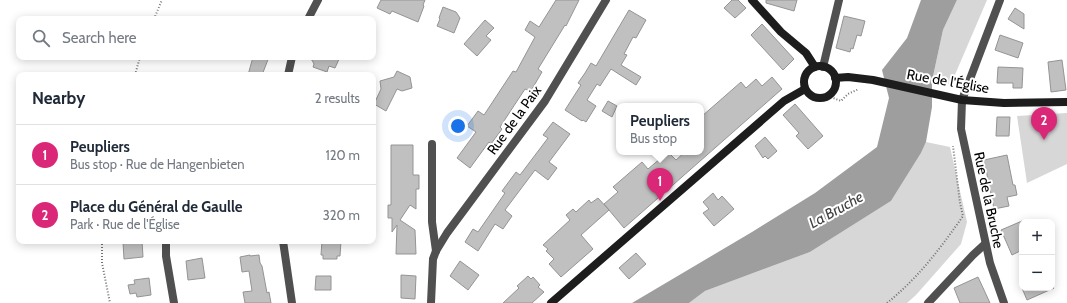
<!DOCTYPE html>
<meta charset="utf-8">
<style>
:root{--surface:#fff;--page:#f6f6f7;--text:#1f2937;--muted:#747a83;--line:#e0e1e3;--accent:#db2777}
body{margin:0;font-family:Cabin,sans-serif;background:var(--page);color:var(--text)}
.controls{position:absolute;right:12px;bottom:12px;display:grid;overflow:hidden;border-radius:8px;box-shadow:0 2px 10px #0003}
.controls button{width:36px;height:36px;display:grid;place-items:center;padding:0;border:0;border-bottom:1px solid var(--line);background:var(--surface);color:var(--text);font:20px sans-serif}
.you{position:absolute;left:458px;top:126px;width:14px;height:14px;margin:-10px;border:3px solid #fff;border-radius:50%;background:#1a73e8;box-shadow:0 0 0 6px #1a73e833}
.badge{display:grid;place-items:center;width:26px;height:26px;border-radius:50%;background:var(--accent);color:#fff;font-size:13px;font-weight:700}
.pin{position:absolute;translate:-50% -33px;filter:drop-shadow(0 1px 2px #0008)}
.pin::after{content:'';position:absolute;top:21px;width:14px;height:12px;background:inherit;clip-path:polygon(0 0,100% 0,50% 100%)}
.popup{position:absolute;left:616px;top:103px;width:88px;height:52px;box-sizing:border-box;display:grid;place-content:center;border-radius:8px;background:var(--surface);filter:drop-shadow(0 1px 3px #0005);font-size:13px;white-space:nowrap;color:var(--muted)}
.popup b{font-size:15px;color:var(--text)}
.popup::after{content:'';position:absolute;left:50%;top:100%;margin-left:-8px;border:8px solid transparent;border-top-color:var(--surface)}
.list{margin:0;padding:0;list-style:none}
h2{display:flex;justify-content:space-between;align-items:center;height:52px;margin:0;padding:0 16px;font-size:17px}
h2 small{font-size:13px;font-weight:400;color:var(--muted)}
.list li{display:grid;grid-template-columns:26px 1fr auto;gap:12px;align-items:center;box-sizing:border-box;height:60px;padding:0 16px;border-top:1px solid var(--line)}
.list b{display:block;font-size:15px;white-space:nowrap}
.list p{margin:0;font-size:13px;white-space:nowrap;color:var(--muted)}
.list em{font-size:13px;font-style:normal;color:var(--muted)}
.icon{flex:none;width:22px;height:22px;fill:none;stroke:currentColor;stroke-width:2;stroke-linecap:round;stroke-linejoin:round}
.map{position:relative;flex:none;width:1067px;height:303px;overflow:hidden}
.search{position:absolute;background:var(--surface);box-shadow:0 2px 10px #0003;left:16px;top:16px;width:360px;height:44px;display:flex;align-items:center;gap:10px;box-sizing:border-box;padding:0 14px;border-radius:8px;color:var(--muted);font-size:15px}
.panel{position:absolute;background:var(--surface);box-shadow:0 2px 10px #0003;left:16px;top:72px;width:360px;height:172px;border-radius:8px}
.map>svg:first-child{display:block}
.green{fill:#d7d7d7}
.water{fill:#9e9e9e}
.building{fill:#c0c0c0;stroke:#949494}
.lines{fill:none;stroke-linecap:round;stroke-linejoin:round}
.path{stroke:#727272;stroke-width:2;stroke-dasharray:1 2;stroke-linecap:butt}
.street{stroke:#505050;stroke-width:8}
.secondary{stroke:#1d1d1d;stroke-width:8}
.labels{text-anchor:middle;stroke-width:4;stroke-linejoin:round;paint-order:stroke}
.street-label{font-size:14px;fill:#000;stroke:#fff}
.water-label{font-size:15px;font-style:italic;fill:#3f3f3f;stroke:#fff}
</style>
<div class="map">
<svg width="1067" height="303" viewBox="0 0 1067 303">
<rect width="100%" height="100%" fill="#fff"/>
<!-- green -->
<g class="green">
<path d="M957,0h30l-36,84 -19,-3 11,-51z"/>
<path d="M1067,113v51l-40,19 -10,-67z"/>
<path d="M926,142l24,5 17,75 -6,22 -45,51 -9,8h-218l16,-12 105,-39 81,-51 30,-48z"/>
</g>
<!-- water -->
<path class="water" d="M921,0h36l-14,30 -11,51v26l-6,35 -5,11 -30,48 -81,51 -105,39 -16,12h-57l120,-71 63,-39 62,-46 12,-49 -7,-28 25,-32z"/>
<!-- building -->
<g class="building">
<path d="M381,0h44l-2,5 1,1 -6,16 -26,-11 -2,3 -13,-6z"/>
<path d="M556,0h23l-13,26 -1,-1 -27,44 4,3 -10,17 -2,2 -5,-2 -25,38 2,2 -11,15 -2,-2 -19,26 -13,-10 19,-26 -9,-6 11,-15 6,4 29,-44 3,1 19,-35 -10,-7 5,-9 9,6z"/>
<path d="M732,0h6l8,8 -11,10 -11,-10z"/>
<path d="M766,0h31l-3,11 -28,-8z"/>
<path d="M443,7l13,5 4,6 -6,15 -17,-7 3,-7 -1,-1z"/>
<path d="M1015,8l9,6v15l-16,-10z"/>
<path d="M629,10l17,10 -10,18 -3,-1 -9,17 3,1 -6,10 20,12 -5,8 -25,-16 -11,17 -3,-2 -10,16 9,6 -10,16 -3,-2 -1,1 -17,-11 16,-25 -3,-2 7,-10 6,-10 5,3z"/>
<path d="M844,16l21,5 -4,15 -4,-1 -4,14 -2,-1 -1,4 -14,-4z"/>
<path d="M485,20l9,8 -8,8 5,4 -14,16 -13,-12z"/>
<path d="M762,24l32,35 -11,11 -32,-35z"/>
<path d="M1000,35l23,8 -5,15 -23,-8z"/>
<path d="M253,57h16l-7,18h-14z"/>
<path d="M307,57h33l-5,11 -6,-2 -2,6 -14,-5 1,-3 -2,-4 -5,-2z"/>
<path d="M1062,60l4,30 -15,2 -3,-30z"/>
<path d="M998,67l25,1 -1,20h-9v-5h-16z"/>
<path d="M397,71l13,6 2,11 -10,3 -5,-2 -11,22 -12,-7 7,-15 -1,-8 14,-4z"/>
<path d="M772,77l10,12 -158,139 -20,-24 14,-12 -5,-5 29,-25 6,7 20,-17 8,8 9,-8h16v-35l40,-35 5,6 10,-9 6,7z"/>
<path d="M608,101l9,5 -5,11 -10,-6z"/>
<path d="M795,104l28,32 -15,13 -12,-13 3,-3 -16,-18z"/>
<path d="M997,117h13l-1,19h-13z"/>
<path d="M553,122l17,12 -21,28 8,6 -9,12 -13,-10 -30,40 7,6 -9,13 -8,-5 -17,27 -13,-9 8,-13 5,3 27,-39 -3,-2 14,-19 4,3 28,-37 -5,-3z"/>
<path d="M765,137l12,14 -9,8 -3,-3 -2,2 -8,-12z"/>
<path d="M391,145h22v30h6v14h-3v20l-6,-4 -10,15 15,10 1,24h-20l1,-29 -5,7v-14h-4v-13h3z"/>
<path d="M1007,155l6,30h2l2,10 -10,2 2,9 -15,3 -10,-49z"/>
<path d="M713,193l5,7 4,-4 12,13 -20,17 -11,-13 6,-4 -6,-7z"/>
<path d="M598,198l11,12 -28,25 12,14 -32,28 -12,-13 5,-5 -8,-8 2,-2 -5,-4 27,-25 -4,-5 7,-6 3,3 13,-12 2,3z"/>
<path d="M1022,221v29l-10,5 -11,-25z"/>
<path d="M142,241l1,16 -19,2 -1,-17z"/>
<path d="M322,241h19l-1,15h-3v3h-14v-4h-2z"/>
<path d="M636,253l10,11 -17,15 -10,-11z"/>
<path d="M250,255v1l9,-1 1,8 2,3 5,27 2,-1 2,11h-26l-2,-11 9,-1 -3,-20 -7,1 -2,-15z"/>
<path d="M202,258l3,20 -17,2 -2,-19z"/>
<path d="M460,261l19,14 -11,15 -18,-14z"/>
<path d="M401,275l15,1 -1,23 -14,-1z"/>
<path d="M316,276h15v14h-16z"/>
<path d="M528,276l3,3 2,-2 7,8 -2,2 6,5 -12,11h-29l16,-15 -2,-2z"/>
<path d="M978,277l12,26h-30l-6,-15z"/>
<path d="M149,278l2,17 -14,2 -1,-4 -6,1 -2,-9 7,-1 -1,-4z"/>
<path d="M1022,288h32l-27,12z"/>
</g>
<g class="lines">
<!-- path -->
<g class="path">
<path d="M154,19l8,-19"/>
<path d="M135,75l5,-18"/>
<path d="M828,96l13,5 7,-7 11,-5"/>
<path d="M102,241v22l8,40"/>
<path d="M887,303c31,-25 53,-54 76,-87l-3,-13 -7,-57"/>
</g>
<!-- street -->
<g class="street">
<path d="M1000,0l-38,100 -1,29 29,134 14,40"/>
<path d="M308,19l10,-19"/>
<path d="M823,67l16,-67"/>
<path d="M288,75l4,-18"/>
<path d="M432,144v78l4,29"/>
<path d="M166,241v15l8,47"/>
<path d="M283,241l9,62"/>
<path d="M431,303l2,-44 3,-8 11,-18 98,-132 61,-101"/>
<path d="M928,303l45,-48 12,-11"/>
</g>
<!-- secondary -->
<g class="secondary">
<path d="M752,0l29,32 25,21 9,14"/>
<circle cx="820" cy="82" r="16"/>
<path d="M835,78l13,-1 25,3 89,20 42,3 63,-1"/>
<path d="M551,303l233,-202 21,-12"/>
</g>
</g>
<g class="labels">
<!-- street labels -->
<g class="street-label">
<text transform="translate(948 81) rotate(10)" y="5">Rue de l'Église</text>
<text transform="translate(514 120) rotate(-54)" y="5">Rue de la Paix</text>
<text transform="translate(989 200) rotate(78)" y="5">Rue de la Bruche</text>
</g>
<!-- water labels -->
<g class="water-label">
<text transform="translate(836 210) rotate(-29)" y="5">La Bruche</text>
</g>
</g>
</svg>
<div class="controls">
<button>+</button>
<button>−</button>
</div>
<div class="you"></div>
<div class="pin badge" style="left:660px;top:201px">1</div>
<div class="popup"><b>Peupliers</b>Bus stop</div>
<div class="pin badge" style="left:1044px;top:140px">2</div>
<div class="search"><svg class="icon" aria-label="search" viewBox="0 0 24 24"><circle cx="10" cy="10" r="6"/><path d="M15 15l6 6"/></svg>Search here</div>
<section class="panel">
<h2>Nearby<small>2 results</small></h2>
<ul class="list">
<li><span class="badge">1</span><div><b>Peupliers</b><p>Bus stop · Rue de Hangenbieten</p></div><em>120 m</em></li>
<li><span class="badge">2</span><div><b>Place du Général de Gaulle</b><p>Park · Rue de l'Église</p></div><em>320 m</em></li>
</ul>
</section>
</div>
